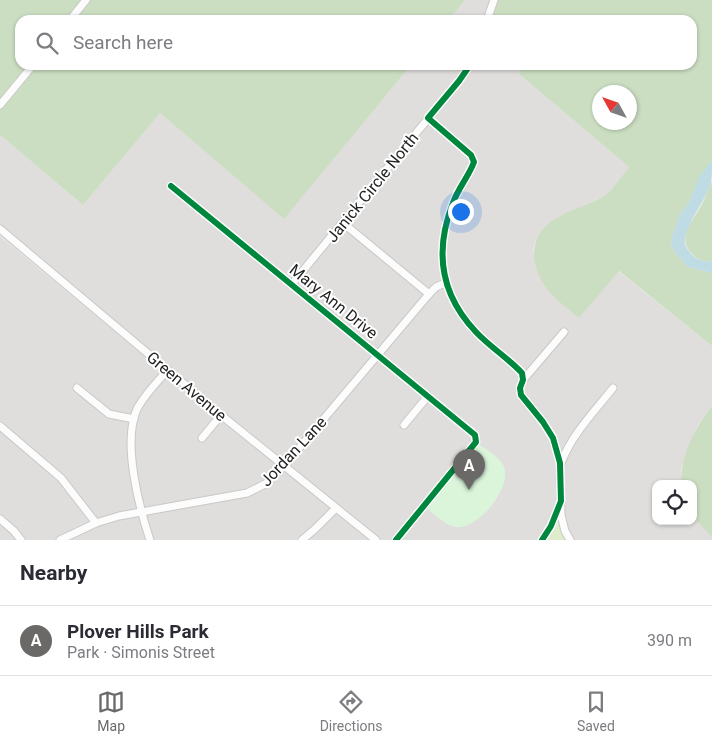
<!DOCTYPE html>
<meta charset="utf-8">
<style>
:root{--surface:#fff;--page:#f7f7f7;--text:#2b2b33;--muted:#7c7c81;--line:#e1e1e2;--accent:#6a6968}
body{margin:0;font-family:Roboto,sans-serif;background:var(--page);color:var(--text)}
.controls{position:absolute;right:15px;bottom:15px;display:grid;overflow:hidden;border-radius:10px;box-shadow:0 1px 4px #0004}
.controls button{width:45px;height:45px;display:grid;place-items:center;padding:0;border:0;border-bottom:1px solid var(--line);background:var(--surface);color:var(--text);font:25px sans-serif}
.compass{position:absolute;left:592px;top:85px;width:45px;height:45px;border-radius:50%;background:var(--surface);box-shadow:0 1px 4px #0004;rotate:310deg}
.you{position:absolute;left:460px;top:211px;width:18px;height:18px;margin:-12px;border:4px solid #fff;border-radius:50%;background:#1a73e8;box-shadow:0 0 0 8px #1a73e833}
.badge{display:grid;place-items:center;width:32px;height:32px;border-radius:50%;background:var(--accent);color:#fff;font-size:16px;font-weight:700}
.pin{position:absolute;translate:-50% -41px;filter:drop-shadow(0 1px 2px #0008)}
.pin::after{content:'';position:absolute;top:26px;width:18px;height:15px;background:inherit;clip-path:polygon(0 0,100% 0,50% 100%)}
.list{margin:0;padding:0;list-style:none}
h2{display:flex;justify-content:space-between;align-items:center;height:65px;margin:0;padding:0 20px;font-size:21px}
h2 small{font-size:16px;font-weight:400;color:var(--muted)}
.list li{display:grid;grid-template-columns:32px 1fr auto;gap:15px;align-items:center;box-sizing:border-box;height:70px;padding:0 20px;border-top:1px solid var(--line)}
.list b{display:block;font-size:19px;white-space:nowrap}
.list p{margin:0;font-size:16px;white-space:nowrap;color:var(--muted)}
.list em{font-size:16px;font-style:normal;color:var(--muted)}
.icon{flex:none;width:28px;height:28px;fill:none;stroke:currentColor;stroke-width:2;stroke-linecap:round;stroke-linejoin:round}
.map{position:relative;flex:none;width:712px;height:540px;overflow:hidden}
.search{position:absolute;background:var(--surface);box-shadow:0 1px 4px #0004;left:15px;right:15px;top:15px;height:55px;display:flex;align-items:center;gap:12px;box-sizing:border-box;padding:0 18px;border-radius:15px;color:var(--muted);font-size:19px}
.sheet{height:135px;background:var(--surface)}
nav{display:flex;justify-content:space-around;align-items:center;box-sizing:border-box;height:70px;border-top:1px solid var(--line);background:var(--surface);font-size:14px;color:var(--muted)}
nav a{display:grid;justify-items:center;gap:2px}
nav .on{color:var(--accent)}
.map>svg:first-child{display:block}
.residential{fill:#dfdedc}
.grass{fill:#ddeccb}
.forest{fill:#cbdec1;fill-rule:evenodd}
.park{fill:#daf5da}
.water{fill:#bfdbe3}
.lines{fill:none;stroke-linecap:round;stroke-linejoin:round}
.minor-casing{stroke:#c9c8c7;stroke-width:9}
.minor{stroke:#fdfcfc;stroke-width:7}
.cycleway-casing{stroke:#fff;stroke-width:9}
.cycleway{stroke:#00873e;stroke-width:6}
.labels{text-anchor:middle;stroke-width:4;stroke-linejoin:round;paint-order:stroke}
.street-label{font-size:16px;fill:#222;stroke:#fff}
</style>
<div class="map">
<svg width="712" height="540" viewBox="0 0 712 540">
<rect width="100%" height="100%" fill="#f0eeeb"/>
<!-- residential -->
<g class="residential">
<path d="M465,0h33l-6,16 5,4h-48z"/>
<path d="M411,65h110l-2,9 110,93 -18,23 -7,6 -55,28 -14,18 -2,10 46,66 39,-47 94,75v60l-14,19 -17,44v15h-25v37h37v-4l19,20v3h-337l-375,-312v-93l83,70 77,-92 124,105z"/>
<path d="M0,236l170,141 199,163h-369z"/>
</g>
<!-- grass -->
<path class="grass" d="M559,519l7,21h-20l12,-19z"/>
<!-- forest -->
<g class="forest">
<path d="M0,0h465l-16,20h-429v45h391l-127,154 -124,-106 -77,92 -83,-70z"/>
<path d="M498,0h214v160l-16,25 -7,17 -9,12 -8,22 -1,9 5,9 12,13 24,6v73l-93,-75 -40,47c-10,-9 -23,-17 -31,-28 -16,-20 -21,-48 0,-66 16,-13 38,-17 56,-28l7,-6 18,-23 -110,-93 2,-9h171v-45h-195l-5,-3zM600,92h30v30h-30z"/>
<path d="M712,182v79c-9,1 -15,-1 -21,-8 -15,-17 3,-33 11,-49 4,-7 6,-15 10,-22z"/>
<path d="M712,406v131l-19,-20v-33h-12c0,-29 13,-55 31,-78z"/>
</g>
<!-- park -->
<path class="park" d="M476,442c9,7 24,15 28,25 8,21 -26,63 -48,60 -12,-2 -23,-14 -32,-21z"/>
<!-- water -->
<path class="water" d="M712,160c0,7 0,16 -1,23 -5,17 -29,46 -26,61 1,4 4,7 6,10 6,6 12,8 21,7v12l-24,-6 -12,-13 -5,-9 1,-9 8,-22 9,-12 10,-25z"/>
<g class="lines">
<defs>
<g id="minor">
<path d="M70,20l16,-20"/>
<path d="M487,20l7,-20"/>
<path d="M0,105l33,-40"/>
<path d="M428,118l43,37 3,7c-5,14 -16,26 -21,41 -19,48 -13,91 23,129 14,15 32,26 46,41l1,7 -3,8 1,7 22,27 10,16 7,25 1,52 4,16 5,9"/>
<path d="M171,186l304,249 1,7 -80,98"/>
<path d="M343,223l86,71"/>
<path d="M0,229l221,186 155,125"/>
<path d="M292,284l167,-203 11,-16"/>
<path d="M523,380l41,-48"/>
<path d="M77,388l32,26 25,5"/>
<path d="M404,425l24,-29"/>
<path d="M0,426l61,52 35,45"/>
<path d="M202,438l19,-23"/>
<path d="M561,463c11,-29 33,-51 52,-75"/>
<path d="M0,519l14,12 7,9"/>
<path d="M60,540l36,-17 23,-7 128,-23 20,-10 17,-17 145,-172 7,-7 9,-4"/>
<path d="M150,540c-11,-33 -28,-98 -13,-131 8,-15 20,-27 31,-39"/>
<path d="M302,540l13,-11 21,-21"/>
<path d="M542,540l9,-14 8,-20"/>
</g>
</defs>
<!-- minor casing -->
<use href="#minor" class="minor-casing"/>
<!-- minor -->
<use href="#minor" class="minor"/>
<defs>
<g id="cycleway">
<path d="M470,65l-11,16 -31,37 43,37 3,7c-5,14 -16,26 -21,41 -19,48 -13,91 23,129 14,15 32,26 46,41l1,7 -3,8 1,7 22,27 10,16 7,25 1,38 -10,25 -9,14"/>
<path d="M171,186l304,249 1,7 -80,98"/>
</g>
</defs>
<!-- cycleway casing -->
<use href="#cycleway" class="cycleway-casing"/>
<!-- cycleway -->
<use href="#cycleway" class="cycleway"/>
</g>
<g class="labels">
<!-- street labels -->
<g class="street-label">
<text transform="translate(372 187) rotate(-51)" y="6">Janick Circle North</text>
<text transform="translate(334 301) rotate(39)" y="6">Mary Ann Drive</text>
<text transform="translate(187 386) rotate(40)" y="6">Green Avenue</text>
<text transform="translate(293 451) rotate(-47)" y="6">Jordan Lane</text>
</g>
</g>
</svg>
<div class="controls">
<button><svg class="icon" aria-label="locate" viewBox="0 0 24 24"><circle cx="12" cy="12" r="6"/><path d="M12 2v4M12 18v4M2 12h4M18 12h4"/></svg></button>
</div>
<svg class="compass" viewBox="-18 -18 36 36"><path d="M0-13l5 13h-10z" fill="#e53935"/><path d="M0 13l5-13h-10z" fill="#7c7c81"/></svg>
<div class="you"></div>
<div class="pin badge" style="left:469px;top:490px">A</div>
<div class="search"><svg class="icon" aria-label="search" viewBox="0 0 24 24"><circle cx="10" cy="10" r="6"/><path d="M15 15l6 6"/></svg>Search here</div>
</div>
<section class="sheet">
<h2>Nearby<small></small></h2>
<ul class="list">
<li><span class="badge">A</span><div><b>Plover Hills Park</b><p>Park · Simonis Street</p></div><em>390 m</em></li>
</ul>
</section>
<nav>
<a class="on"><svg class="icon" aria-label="map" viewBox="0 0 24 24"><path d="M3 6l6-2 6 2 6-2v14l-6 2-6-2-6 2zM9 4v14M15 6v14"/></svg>Map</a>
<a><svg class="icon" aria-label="directions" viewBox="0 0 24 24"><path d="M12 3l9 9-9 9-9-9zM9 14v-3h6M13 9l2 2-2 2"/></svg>Directions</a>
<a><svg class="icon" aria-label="saved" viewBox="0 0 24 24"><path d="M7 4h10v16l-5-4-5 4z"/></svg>Saved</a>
</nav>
